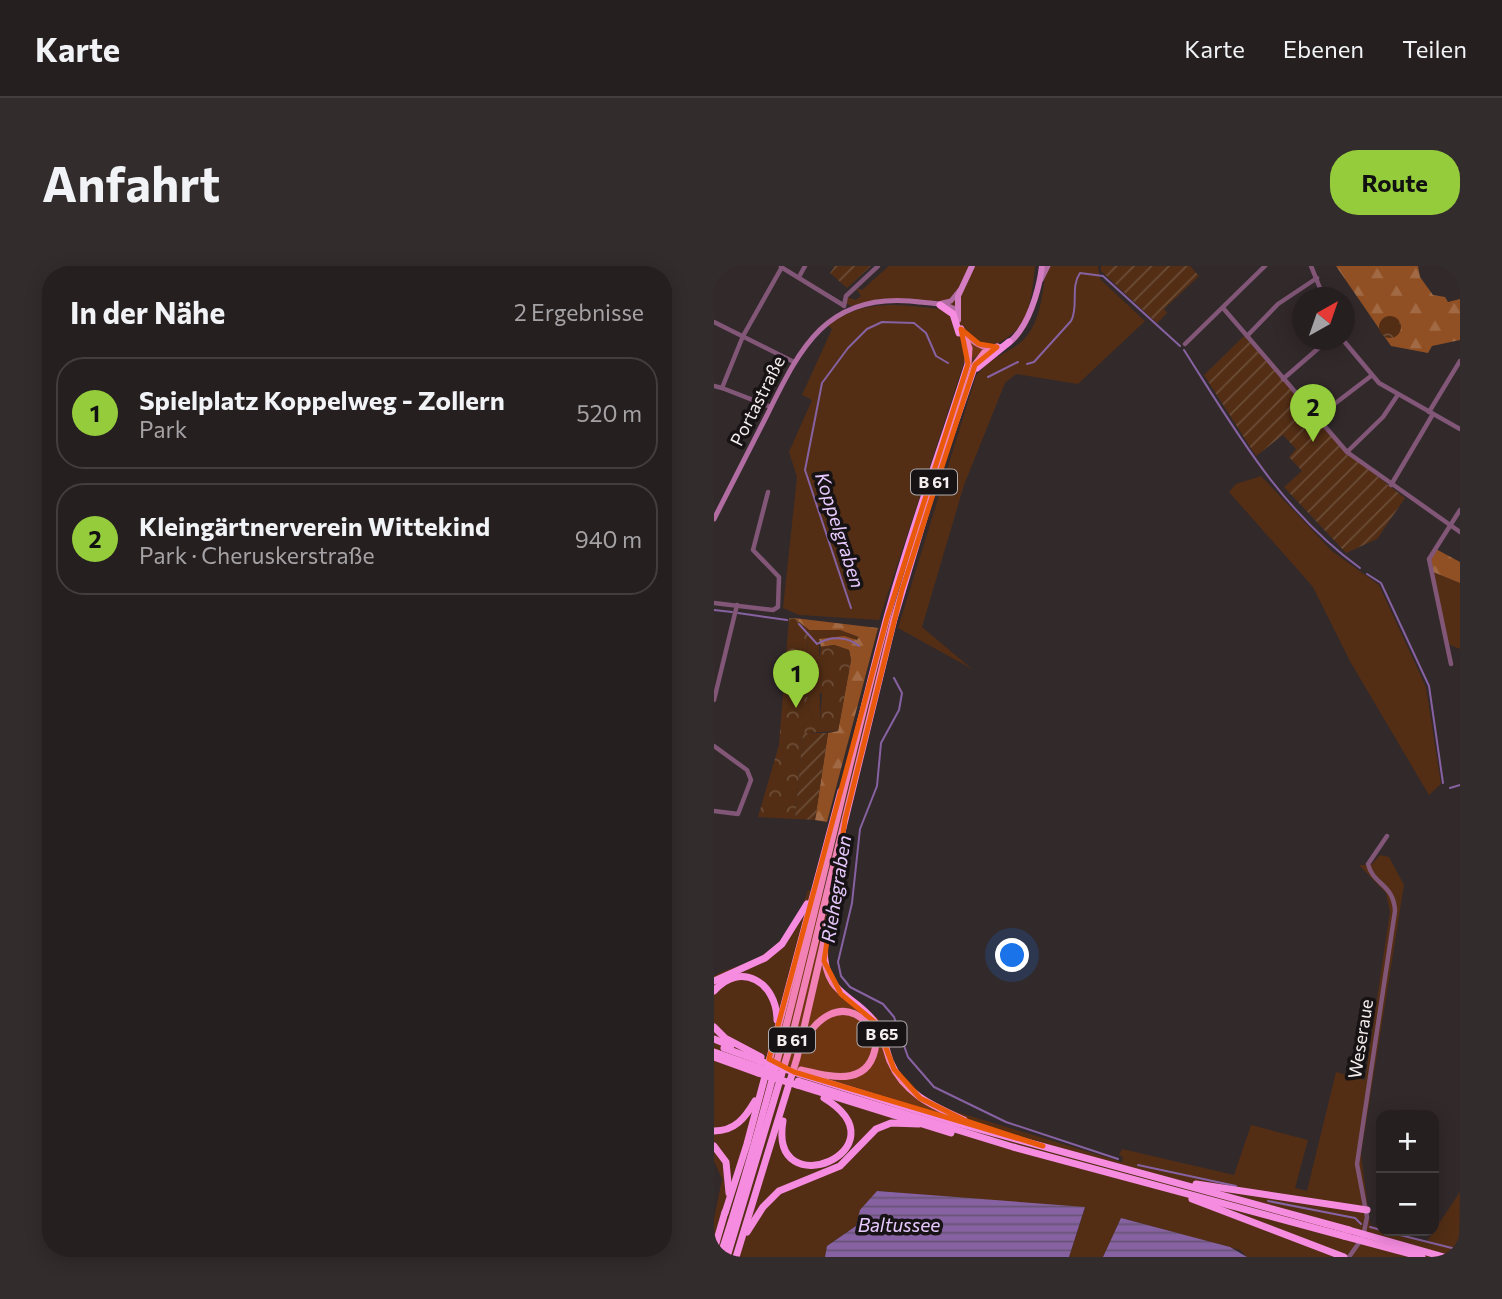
<!DOCTYPE html>
<html lang="de">
<meta charset="utf-8">
<style>
:root{--surface:#261f20;--page:#322c2d;--text:#f1f3f6;--muted:#a4a2a5;--line:#423d3e;--accent:#94cc3b}
body{margin:0;font-family:Commissioner,sans-serif;background:var(--page);color:var(--text)}
.controls{position:absolute;right:21px;bottom:21px;display:grid;overflow:hidden;border-radius:14px;box-shadow:0 4px 18px #0003}
.controls button{width:63px;height:63px;display:grid;place-items:center;padding:0;border:0;border-bottom:2px solid var(--line);background:var(--surface);color:var(--text);font:35px sans-serif}
.compass{position:absolute;left:578px;top:21px;width:63px;height:63px;border-radius:50%;background:var(--surface);box-shadow:0 4px 18px #0003;rotate:40deg}
.you{position:absolute;left:299px;top:690px;width:24px;height:24px;margin:-18px;border:5px solid #fff;border-radius:50%;background:#1a73e8;box-shadow:0 0 0 10px #1a73e833}
.badge{display:grid;place-items:center;width:46px;height:46px;border-radius:50%;background:var(--accent);color:#111;font-size:23px;font-weight:700}
.pin{position:absolute;translate:-50% -58px;filter:drop-shadow(0 2px 4px #0008)}
.pin::after{content:'';position:absolute;top:37px;width:24px;height:21px;background:inherit;clip-path:polygon(0 0,100% 0,50% 100%)}
.list{margin:0;padding:0;list-style:none}
h2{display:flex;justify-content:space-between;align-items:center;height:91px;margin:0;padding:0 28px;font-size:30px}
h2 small{font-size:23px;font-weight:400;color:var(--muted)}
.list li{display:grid;grid-template-columns:46px 1fr auto;gap:21px;align-items:center;box-sizing:border-box;height:112px;margin:0 14px 14px;padding:0 14px;border:2px solid var(--line);border-radius:28px}
.list b{display:block;font-size:26px;white-space:nowrap}
.list p{margin:0;font-size:23px;white-space:nowrap;color:var(--muted)}
.list em{font-size:23px;font-style:normal;color:var(--muted)}
.map{position:relative;flex:none;width:746px;height:991px;overflow:hidden;border-radius:28px}
header{display:flex;align-items:center;gap:42px;box-sizing:border-box;height:98px;padding:0 35px;background:var(--surface);border-bottom:2px solid var(--line)}
header strong{font-size:33px}
nav{display:flex;gap:38px;margin-inline-start:auto;font-size:24px}
.intro{display:flex;align-items:center;justify-content:space-between;box-sizing:border-box;height:168px;padding:0 42px}
h1{margin:0;font-size:49px}
.button{padding:18px 32px;border-radius:28px;background:var(--accent);color:#111;font-size:24px;font-weight:700}
main{display:flex;gap:42px;padding:0 42px}
aside{flex:1;background:var(--surface);border-radius:28px;box-shadow:0 4px 18px #0003}
.map>svg:first-child{display:block}
.grass{fill:#532e15}
.forest{fill:url(#forest-firs)}
.park{fill:url(#park-crowns)}
.garden{fill:url(#garden-furrows)}
.water{fill:url(#water-rules)}
.lines{fill:none;stroke-linecap:round;stroke-linejoin:round}
.stream{stroke:#8762a2;stroke-width:2}
.street{stroke:#815677;stroke-width:4.5}
.secondary{stroke:#b16ca1;stroke-width:5}
.primary{stroke:#d57dc2;stroke-width:6}
.highway{stroke:#f68ce0;stroke-width:7}
.highway-bridge{stroke:#f68ce0;stroke-width:7}
.marked{fill:#e8590c;fill-opacity:0.2;stroke:#e8590c;stroke-width:5;stroke-linejoin:round}
.labels{text-anchor:middle;stroke-width:7;stroke-linejoin:round;paint-order:stroke}
.shield{fill:#171314;stroke:#b2acad;stroke-width:2}
.shield-label{font-size:16px;font-weight:bold;fill:#f4eeef}
.street-label{font-size:18px;fill:#f4eeef;stroke:#171314}
.water-label{font-size:19px;font-style:italic;fill:#e7c9ff;stroke:#171314}
</style>
<header>
<strong>Karte</strong>
<nav><a>Karte</a><a>Ebenen</a><a>Teilen</a></nav>
</header>
<div class="intro"><h1>Anfahrt</h1><a class="button">Route</a></div>
<main>
<aside>
<h2>In der Nähe<small>2 Ergebnisse</small></h2>
<ul class="list">
<li><span class="badge">1</span><div><b>Spielplatz Koppelweg - Zollern</b><p>Park</p></div><em>520 m</em></li>
<li><span class="badge">2</span><div><b>Kleingärtnerverein Wittekind</b><p>Park · Cheruskerstraße</p></div><em>940 m</em></li>
</ul>
</aside>
<div class="map">
<svg width="746" height="991" viewBox="0 0 746 991">
<defs>
<pattern id="forest-firs" width="22" height="20" patternUnits="userSpaceOnUse" patternTransform="scale(1.75)"><rect width="22" height="20" fill="#915024"/><path d="M5 1l3.5 6h-7zM16 11l3.5 6h-7z" fill="#a16a44"/></pattern>
<pattern id="park-crowns" width="20" height="18" patternUnits="userSpaceOnUse" patternTransform="scale(1.75)"><rect width="20" height="18" fill="#532e15"/><path d="M2 6a3 3 0 1 1 6 0M12 15a3 3 0 1 1 6 0" fill="none" stroke="#6c4d37"/></pattern>
<pattern id="garden-furrows" width="10" height="10" patternUnits="userSpaceOnUse" patternTransform="scale(1.75)"><rect width="10" height="10" fill="#532e15"/><path d="M-1 1l2-2M0 10L10 0M9 11l2-2" fill="none" stroke="#6c4d37"/></pattern>
<pattern id="water-rules" width="6" height="5" patternUnits="userSpaceOnUse" patternTransform="scale(1.75)"><rect width="6" height="5" fill="#8762a2"/><path d="M0 2.5h6" fill="none" stroke="#685475"/></pattern>
</defs>
<rect width="100%" height="100%" fill="#32292b"/>
<!-- grass -->
<g class="grass">
<path d="M175,0h146c-7,71 -15,63 -71,97l-85,257 -80,-5 -16,-7 14,-131 -8,-25 23,-52 -10,-5 30,-66 -5,-4c42,-27 67,-20 114,-16l3,-8 -63,-2 -30,7 -5,-3 1,-6 9,3 5,-4 -5,-8 6,2z"/>
<path d="M332,0h52l2,13 45,42 -67,63 -62,-10 -11,9 -41,102 -42,142 50,42 -74,-41 78,-252c16,-20 26,-20 44,-33 21,-17 23,-52 26,-77z"/>
<path d="M547,210l71,75 47,34 47,102 15,97 -12,11 -78,-132 -38,-76 -84,-95 7,-8z"/>
<path d="M719,306l27,11v66l-12,-5z"/>
<path d="M95,364h31l19,7 -1,3h-39l1,82 -8,-1 -8,-42z"/>
<path d="M666,589l9,2 15,28 -43,269 9,71 57,16 33,-49 -1,65h-212l-7,-7 -119,-32 -18,39h-34l16,-49 -208,-17 -18,24 -3,11 -29,20 -2,11h-111v-38l8,-40 -8,-18v-185c13,-8 28,-10 41,-17 28,-14 44,-40 53,-69l31,10 -11,44 2,30 8,12 40,32 19,50 26,28 31,15 168,51 1,-5 -4,-2 3,-6 112,26 17,-50 57,15 -13,48 12,3 29,-119 29,8 25,-168 -4,-19 -27,-28h12z"/>
</g>
<!-- forest -->
<g class="forest">
<path d="M622,0h82l2,11 13,18 12,2 3,5 12,-3v41l-28,6 -4,7 -37,-7z"/>
<path d="M720,282l26,14v21l-27,-11 -3,-14z"/>
<path d="M80,352l84,10 -51,194 -12,-2 13,-87 10,-2 13,-71 -2,-10 -15,-5 -13,2 -2,-8 25,-3 13,4 2,-3 -19,-7h-31z"/>
</g>
<!-- park -->
<g class="park">
<circle cx="676" cy="61" r="11"/>
<path d="M75,352h5l15,12 -5,49 8,42h8l2,-27 -8,-7 7,-40 13,-2 15,5 2,10 -13,71 -35,2 -8,86 -37,-2 21,-72z"/>
</g>
<!-- garden -->
<g class="garden">
<path d="M121,0h36l-24,22 -17,-15z"/>
<path d="M387,0h89l9,10 -35,33 3,4 -10,10 -56,-52z"/>
<path d="M530,70l101,115 60,47 -28,41 -31,14 -62,-66 18,-16 -13,-14 7,-8 -13,-14 -27,21 -52,-81z"/>
<path d="M89,467h25l-13,87 -20,-1z"/>
</g>
<!-- water -->
<g class="water">
<path d="M163,925l208,16 -16,50h-244l2,-11 29,-20 4,-16z"/>
<path d="M407,952l109,29 17,10h-144z"/>
</g>
<g class="lines">
<!-- stream -->
<g class="stream">
<path d="M470,84c51,80 97,161 176,218"/>
<path d="M313,98l7,-2 37,-41c8,-14 -1,-34 9,-48l23,3 77,70"/>
<path d="M274,111l30,-15"/>
<path d="M653,308l14,9 48,103 14,97"/>
<path d="M137,342l-46,-138 17,-87 26,-35 19,-19 15,-7 32,1 12,10 10,23 12,7"/>
<path d="M0,344l18,2"/>
<path d="M24,347l49,7"/>
<path d="M85,358l18,20c13,-8 30,-8 42,2"/>
<path d="M180,412l8,15 -3,17 -18,33 -4,43 -17,43 -8,74 -14,59 3,14 9,11 33,17 11,13 14,40 26,30 72,35 112,37"/>
<path d="M736,522l10,-3"/>
<path d="M424,899l98,21"/>
<path d="M554,935l87,17 6,6"/>
<path d="M656,961l11,3"/>
<path d="M670,965l76,19"/>
</g>
<!-- street -->
<g class="street">
<path d="M597,0l13,32"/>
<path d="M67,1l62,38"/>
<path d="M85,11l6,-11"/>
<path d="M130,40l2,-10 32,-30"/>
<path d="M509,42l124,144 113,80"/>
<path d="M0,56l80,40"/>
<path d="M533,70l31,-32 39,-26"/>
<path d="M629,74l36,43 81,46"/>
<path d="M471,78l80,-78"/>
<path d="M569,113l45,-39"/>
<path d="M0,120l8,2 21,-52 39,-69"/>
<path d="M8,122l49,19"/>
<path d="M715,146l31,-51"/>
<path d="M602,152l55,-42"/>
<path d="M633,186l36,-35 14,-21"/>
<path d="M677,219l42,-71"/>
<path d="M0,337l59,7 5,-3 1,-30 -26,-27 15,-58"/>
<path d="M737,398l-22,-105 31,-49"/>
<path d="M0,434l23,-95"/>
<path d="M0,480l33,24 4,10 -13,34 -24,-3"/>
<path d="M635,991l14,-20 4,-20 -10,-53 38,-253c-1,-27 -22,-26 -27,-47l19,-28"/>
</g>
<!-- secondary -->
<g class="secondary">
<path d="M327,14l7,-14"/>
<path d="M228,37l9,-2 8,-10"/>
<path d="M0,253c17,-33 34,-67 51,-100 33,-66 58,-125 145,-118 14,2 34,1 47,9"/>
</g>
<!-- primary -->
<g class="primary">
<path d="M244,54v-24l14,-30"/>
<path d="M250,67c48,49 74,-31 78,-67"/>
</g>
<!-- highway -->
<g class="highway">
<path d="M226,39l13,9 6,19"/>
<path d="M263,102l32,-26"/>
<path d="M110,683c1,47 27,43 50,72 9,11 11,26 16,40 14,33 43,45 74,59"/>
<path d="M0,715l51,-23 17,-14 25,-40"/>
<path d="M0,725c27,-31 63,-8 63,29"/>
<path d="M0,761l11,11 36,19"/>
<path d="M0,773l17,7"/>
<path d="M10,782l36,13"/>
<path d="M0,786l46,16"/>
<path d="M0,791l44,16"/>
<path d="M87,804c31,7 70,18 75,-27l-10,-21c-25,-24 -51,-3 -63,22"/>
<path d="M86,808l150,47 399,109"/>
<path d="M84,815l215,66 331,89"/>
<path d="M83,819l154,48"/>
<path d="M69,855c-15,87 125,28 41,-23"/>
<path d="M0,865c21,0 31,-13 41,-30"/>
<path d="M0,880l12,16 3,31"/>
<path d="M482,918l171,26"/>
<path d="M478,933l152,58"/>
<path d="M11,947l22,-69 94,-353"/>
<path d="M33,966l16,-25 16,-16 61,-25 36,-37 15,-6 28,1"/>
<path d="M0,984l11,-38"/>
<path d="M6,991c68,-209 110,-423 166,-636 23,-87 55,-171 82,-257l1,-16 -8,-19"/>
<path d="M13,991l61,-204 106,-434 42,-141 39,-113 9,-12 13,-6"/>
<path d="M22,991l61,-199 44,-191 2,-22"/>
</g>
<!-- highway-bridge -->
<g class="highway-bridge">
<path d="M46,795l40,13"/>
<path d="M46,802l16,5"/>
<path d="M44,807l39,12"/>
<path d="M635,964l95,27"/>
<path d="M630,970l78,21"/>
</g>
</g>
<!-- marked area -->
<path class="marked" d="M247,63l18,15 18,3 -22,18 -73,225 -57,230 -21,141 17,33 36,30 17,45 26,29 44,22 79,26 -249,-74 -25,-13 118,-441 81,-254z"/>
<g class="labels">
<!-- shield labels -->
<g class="shield">
<rect x="197" y="203.5" width="46" height="25" rx="5"/>
<rect x="143.5" y="755.5" width="49" height="25" rx="5"/>
<rect x="55" y="761.5" width="46" height="25" rx="5"/>
</g>
<g class="shield-label">
<text x="220" y="222">B 61</text>
<text x="168" y="774">B 65</text>
<text x="78" y="780">B 61</text>
</g>
<!-- street labels -->
<g class="street-label">
<text transform="translate(44 135) rotate(-63)" y="6">Portastraße</text>
<text transform="translate(647 773) rotate(-81)" y="6">Weseraue</text>
</g>
<!-- water labels -->
<g class="water-label">
<text transform="translate(126 264) rotate(72)" y="7">Koppelgraben</text>
<text transform="translate(122 623) rotate(-81)" y="7">Riehegraben</text>
<text x="185" y="966">Baltussee</text>
</g>
</g>
</svg>
<div class="controls">
<button>+</button>
<button>−</button>
</div>
<svg class="compass" viewBox="-18 -18 36 36"><path d="M0-13l5 13h-10z" fill="#e53935"/><path d="M0 13l5-13h-10z" fill="#a4a2a5"/></svg>
<div class="you"></div>
<div class="pin badge" style="left:82px;top:442px">1</div>
<div class="pin badge" style="left:599px;top:176px">2</div>
</div>
</main>
